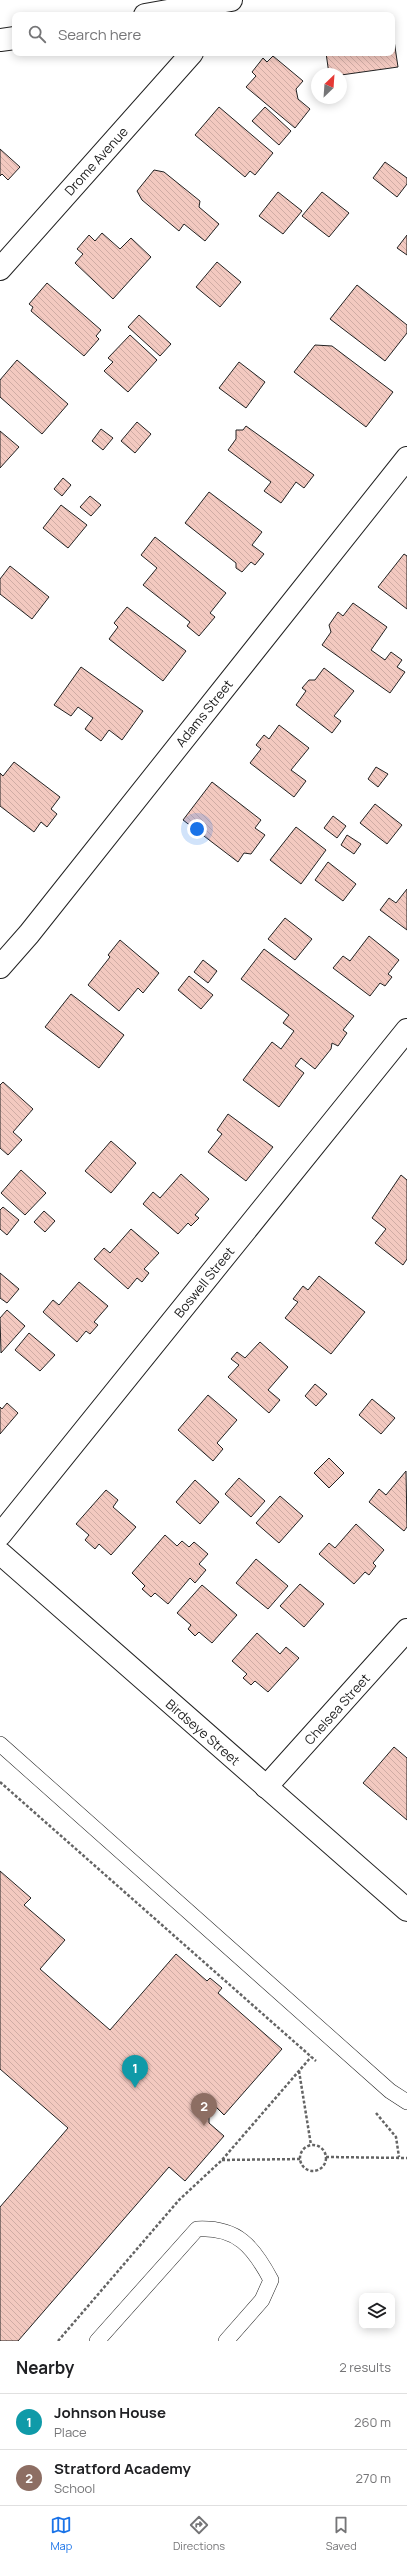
<!DOCTYPE html>
<style>
:root{--surface:#fff;--page:#f2f2f2;--text:#202124;--muted:#757577;--line:#e0e0e0;--accent:#1a73e8}
body{margin:0;font-family:Manrope,sans-serif;background:var(--page);color:var(--text)}
.controls{position:absolute;right:12px;bottom:12px;display:grid;overflow:hidden;border-radius:8px;box-shadow:0 2px 10px #0003}
.controls button{width:36px;height:36px;display:grid;place-items:center;padding:0;border:0;border-bottom:1px solid var(--line);background:var(--surface);color:var(--text);font:20px sans-serif}
.compass{position:absolute;left:311px;top:68px;width:36px;height:36px;border-radius:50%;background:var(--surface);box-shadow:0 2px 10px #0003;rotate:25deg}
.you{position:absolute;left:197px;top:829px;width:14px;height:14px;margin:-10px;border:3px solid #fff;border-radius:50%;background:#1a73e8;box-shadow:0 0 0 6px #1a73e833}
.badge{display:grid;place-items:center;width:26px;height:26px;border-radius:50%;background:var(--accent);color:#fff;font-size:13px;font-weight:700}
.pin{position:absolute;translate:-50% -33px;filter:drop-shadow(0 1px 2px #0008)}
.pin::after{content:'';position:absolute;top:21px;width:14px;height:12px;background:inherit;clip-path:polygon(0 0,100% 0,50% 100%)}
.list{margin:0;padding:0;list-style:none}
h2{display:flex;justify-content:space-between;align-items:center;height:52px;margin:0;padding:0 16px;font-size:17px}
h2 small{font-size:13px;font-weight:400;color:var(--muted)}
.list li{display:grid;grid-template-columns:26px 1fr auto;gap:12px;align-items:center;box-sizing:border-box;height:56px;padding:0 16px;border-top:1px solid var(--line)}
.list b{display:block;font-size:15px;white-space:nowrap}
.list p{margin:0;font-size:13px;white-space:nowrap;color:var(--muted)}
.list em{font-size:13px;font-style:normal;color:var(--muted)}
.icon{flex:none;width:22px;height:22px;fill:none;stroke:currentColor;stroke-width:2;stroke-linecap:round;stroke-linejoin:round}
.map{position:relative;flex:none;width:407px;height:2341px;overflow:hidden}
.search{position:absolute;background:var(--surface);box-shadow:0 2px 10px #0003;left:12px;right:12px;top:12px;height:44px;display:flex;align-items:center;gap:10px;box-sizing:border-box;padding:0 14px;border-radius:8px;color:var(--muted);font-size:15px}
.sheet{height:164px;background:var(--surface)}
nav{display:flex;justify-content:space-around;align-items:center;box-sizing:border-box;height:56px;border-top:1px solid var(--line);background:var(--surface);font-size:11px;color:var(--muted)}
nav a{display:grid;justify-items:center;gap:2px}
nav .on{color:var(--accent)}
.map>svg:first-child{display:block}
.building{fill:url(#building-back-hatch);stroke:#222}
.lines{fill:none;stroke-linecap:round;stroke-linejoin:round}
.service-casing{stroke:#222;stroke-width:16}
.minor-casing{stroke:#222;stroke-width:24}
.path{stroke:#646464;stroke-width:2.5;stroke-dasharray:3 2;stroke-linecap:butt}
.service{stroke:#fff;stroke-width:15}
.minor{stroke:#fff;stroke-width:22}
.labels{text-anchor:middle;stroke-width:3;stroke-linejoin:round;paint-order:stroke}
.street-label{font-size:13px;fill:#222;stroke:#fff}
</style>
<div class="map">
<svg width="407" height="2341" viewBox="0 0 407 2341">
<defs>
<pattern id="building-back-hatch" width="6" height="6" patternUnits="userSpaceOnUse"><rect width="6" height="6" fill="#f3c9c0"/><path d="M-1 5l2 2M0 0l6 6M5-1l2 2" fill="none" stroke="#d0aca5"/></pattern>
</defs>
<rect width="100%" height="100%" fill="#fff"/>
<!-- building -->
<g class="building">
<path d="M392,27l6,40 -57,8 -12,-1 -3,-21h66z"/>
<path d="M273,56l30,25 -7,8 2,10 12,10 -15,19 -49,-41 10,-11 -4,-4 11,-14 4,4z"/>
<path d="M219,107l54,46 -18,22 -5,-4 -5,6 -50,-42z"/>
<path d="M265,107l26,24 -12,14 -27,-24z"/>
<path d="M0,149l20,18 -12,13 -6,-6 -2,2z"/>
<path d="M385,162l22,16v6l-10,13 -24,-19z"/>
<path d="M154,170l10,2 36,29 -1,6 20,17 -14,17 -21,-17 -5,7 -37,-31 -5,-9z"/>
<path d="M278,192l24,19 -19,23 -24,-18z"/>
<path d="M322,192l27,21 -20,24 -27,-21z"/>
<path d="M102,233l18,16 11,-11 20,19 -38,42 -38,-36 8,-9 -6,-5 12,-14 6,6z"/>
<path d="M407,235v20l-10,-7z"/>
<path d="M217,262l24,20 -21,25 -24,-20z"/>
<path d="M47,283l54,47 -5,6 3,3 -15,17 -53,-45 2,-4 -4,-3z"/>
<path d="M357,285l50,40v8l-22,28 -55,-42z"/>
<path d="M139,315l32,29 -11,12 -32,-29z"/>
<path d="M130,335l27,25 -29,32 -24,-21 9,-9 -5,-4z"/>
<path d="M315,345l17,1 61,46 -27,35 -72,-55z"/>
<path d="M17,360l51,44 -26,30 -42,-37v-17z"/>
<path d="M239,362l26,20 -19,26 -27,-20z"/>
<path d="M137,422l14,12 -16,19 -14,-12z"/>
<path d="M246,426l68,49 -10,13 -8,-6 -15,21 -17,-12 7,-9 -43,-32 8,-11v-9h7z"/>
<path d="M101,429l12,9 -10,12 -11,-9z"/>
<path d="M0,431l19,16 -19,21z"/>
<path d="M63,478l8,7 -9,11 -8,-7z"/>
<path d="M209,492l53,40 -10,13 12,9 -9,11 -4,-3 -9,10 -6,-4v-5l-51,-40z"/>
<path d="M90,496l11,9 -10,11 -11,-9z"/>
<path d="M61,505l26,20 -19,23 -25,-20z"/>
<path d="M155,537l71,56 -16,20 5,4 -16,19 -12,-10 3,-4 -47,-37 14,-17 -16,-13z"/>
<path d="M404,554l3,2v53l-29,-22z"/>
<path d="M10,566l39,31 -17,22 -32,-25v-15z"/>
<path d="M353,603l34,24 -16,23 14,10 6,-8 11,8 -5,7 8,5 -15,21 -68,-48 9,-13 -2,-7 9,-13 5,4z"/>
<path d="M127,607l59,44 -23,30 -54,-42 9,-12 -4,-4z"/>
<path d="M81,667l62,44 -21,29 -13,-10 -8,11 -16,-12 8,-11 -15,-11 -7,9 -17,-11z"/>
<path d="M324,668l30,23 -20,25 7,5 -9,12 -36,-28 10,-14 -4,-3 7,-8h6z"/>
<path d="M279,725l30,23 -18,22 15,11 -12,16 -44,-34 11,-14 -5,-4 8,-10 5,4z"/>
<path d="M14,762l46,35 -9,12 6,5 -10,13 -6,-5 -7,10 -34,-26v-33l3,3z"/>
<path d="M376,767l12,7 -10,13 -10,-8z"/>
<path d="M212,782l49,38 -6,8 10,7 -14,19 -7,-1 -6,9 -55,-42z"/>
<path d="M375,804l27,21 -15,19 -27,-21z"/>
<path d="M333,816l13,10 -9,12 -13,-10z"/>
<path d="M296,827l30,23 -25,34 -31,-24z"/>
<path d="M347,835l14,9 -7,10 -13,-9z"/>
<path d="M328,862l28,22 -13,17 -28,-21z"/>
<path d="M407,889v41l-27,-20 9,-12 7,5z"/>
<path d="M285,918l27,21 -17,21 -27,-21z"/>
<path d="M369,936l30,24 -11,14 4,3 -7,9 -5,-3 -10,13 -37,-28 10,-12 7,5z"/>
<path d="M120,940l39,33 -16,20 -5,-5 -19,23 -31,-26 22,-28 -2,-2z"/>
<path d="M264,949l90,67 -11,14 4,3 -9,13 -6,-3 -1,6 -16,20 -14,-11 -6,8 9,7 -25,34 -36,-27 29,-38 9,7 13,-18 -11,-8 6,-8 -48,-36z"/>
<path d="M203,960l14,11 -9,12 -14,-11z"/>
<path d="M189,976l24,19 -12,14 -23,-19z"/>
<path d="M71,994l53,41 -25,33 -54,-41z"/>
<path d="M3,1082l30,27 -20,23 9,8 -14,15 -8,-7v-63z"/>
<path d="M228,1114l45,33 -27,34 -38,-29 14,-18 -5,-4z"/>
<path d="M111,1141l25,22 -25,30 -26,-22z"/>
<path d="M21,1170l25,23 -21,22 -24,-22z"/>
<path d="M181,1174l28,25 -14,16 4,3 -8,8 -3,-3 -10,11 -35,-30 10,-12 7,6z"/>
<path d="M401,1175l6,5v79l-4,6 -28,-22 11,-14 -14,-11z"/>
<path d="M3,1207l16,13 -12,15 -7,-6v-19z"/>
<path d="M44,1211l11,10 -10,11 -11,-10z"/>
<path d="M131,1229l28,24 -15,16 5,4 -7,9 -5,-4 -9,11 -34,-30 10,-11 6,5z"/>
<path d="M0,1273l19,16 -12,14 -7,-5z"/>
<path d="M319,1276l46,36 -34,42 -46,-36 13,-16 -5,-3 10,-13 5,4z"/>
<path d="M79,1282l29,24 -14,16 4,3 -8,9 -4,-3 -9,11 -34,-30 10,-12 6,5z"/>
<path d="M7,1310l18,16 -24,27 -1,-35z"/>
<path d="M29,1333l26,22 -15,16 -25,-21z"/>
<path d="M260,1342l28,25 -20,23 12,10 -11,13 -41,-36 11,-12 -8,-6 6,-7 8,6z"/>
<path d="M315,1384l12,10 -11,12 -11,-10z"/>
<path d="M208,1395l29,25 -20,23 6,6 -10,12 -35,-31z"/>
<path d="M372,1399l23,19 -14,16 -22,-19z"/>
<path d="M7,1403l11,10 -18,21v-27l2,2z"/>
<path d="M329,1458l15,15 -15,15 -15,-15z"/>
<path d="M406,1471l1,56 -3,4 -35,-29 10,-13 7,6z"/>
<path d="M239,1478l26,23 -14,16 -26,-23z"/>
<path d="M195,1480l24,22 -19,22 -24,-22z"/>
<path d="M106,1490l12,10 -5,7 23,20 -25,28 -12,-11 -4,5 -10,-9 4,-5 -13,-11z"/>
<path d="M280,1496l23,20 -24,27 -23,-20z"/>
<path d="M356,1524l28,26 -11,13 3,3 -7,9 -4,-3 -11,12 -35,-30 10,-11 6,5z"/>
<path d="M165,1535l12,11 5,-5 7,6 5,-5 14,12 -9,10 7,6 -11,13 -5,-5 -22,26 -13,-11 -4,4 -9,-8 3,-3 -13,-13z"/>
<path d="M256,1559l32,27 -20,23 -32,-26z"/>
<path d="M300,1584l24,20 -20,23 -24,-21z"/>
<path d="M202,1585l35,30 -25,28 -13,-11 -4,4 -7,-7 3,-4 -14,-12z"/>
<path d="M257,1633l23,21 6,-7 13,11 -31,34 -13,-11 -4,4 -8,-7 4,-4 -15,-13z"/>
<path d="M394,1747l13,11v62l-44,-37z"/>
<path d="M0,1871l31,27 -7,7 41,35 -25,29 70,61 66,-76 31,27 3,-3 12,10 -4,5 64,56 -58,66 -8,-8 -7,8v8l15,13 -39,45 -16,-14 -151,174h-18v-134l68,-79 -68,-59z"/>
</g>
<g class="lines">
<defs>
<g id="service">
<path d="M0,1744l390,347 17,11"/>
<path d="M97,2341l100,-112c40,-2 56,17 74,51l-9,20 -36,41"/>
</g>
<g id="minor">
<path d="M145,15l86,-15"/>
<path d="M0,40l15,-2"/>
<path d="M0,269l192,-216"/>
<path d="M0,967l29,-33 378,-476"/>
<path d="M0,1535l407,-505"/>
<path d="M0,1553l407,357"/>
<path d="M266,1787l141,-157"/>
</g>
</defs>
<!-- service casing -->
<use href="#service" class="service-casing"/>
<!-- minor casing -->
<use href="#minor" class="minor-casing"/>
<!-- path -->
<g class="path">
<path d="M0,1782l316,279"/>
<path d="M299,2071l12,74"/>
<path d="M376,2113l20,24 3,20"/>
<circle cx="313" cy="2158" r="13"/>
<path d="M326,2157l81,1"/>
<path d="M222,2160l78,-1"/>
<path d="M58,2341l121,-141 43,-40 89,-103"/>
</g>
<!-- service -->
<use href="#service" class="service"/>
<!-- minor -->
<use href="#minor" class="minor"/>
</g>
<g class="labels">
<!-- street labels -->
<g class="street-label">
<text transform="translate(96 161) rotate(-48)" y="5">Drome Avenue</text>
<text transform="translate(204 713) rotate(-51)" y="5">Adams Street</text>
<text transform="translate(204 1282) rotate(-51)" y="5">Boswell Street</text>
<text transform="translate(337 1709) rotate(-48)" y="5">Chelsea Street</text>
<text transform="translate(203 1732) rotate(41)" y="5">Birdseye Street</text>
</g>
</g>
</svg>
<div class="controls">
<button><svg class="icon" aria-label="layers" viewBox="0 0 24 24"><path d="M12 4l9 5-9 5-9-5zM3 14l9 5 9-5"/></svg></button>
</div>
<svg class="compass" viewBox="-18 -18 36 36"><path d="M0-13l5 13h-10z" fill="#e53935"/><path d="M0 13l5-13h-10z" fill="#757577"/></svg>
<div class="you"></div>
<div class="pin badge" style="left:135px;top:2088px;background:#0f9aa8">1</div>
<div class="pin badge" style="left:204px;top:2126px;background:#8d6e63">2</div>
<div class="search"><svg class="icon" aria-label="search" viewBox="0 0 24 24"><circle cx="10" cy="10" r="6"/><path d="M15 15l6 6"/></svg>Search here</div>
</div>
<section class="sheet">
<h2>Nearby<small>2 results</small></h2>
<ul class="list">
<li><span class="badge" style="background:#0f9aa8">1</span><div><b>Johnson House</b><p>Place</p></div><em>260 m</em></li>
<li><span class="badge" style="background:#8d6e63">2</span><div><b>Stratford Academy</b><p>School</p></div><em>270 m</em></li>
</ul>
</section>
<nav>
<a class="on"><svg class="icon" aria-label="map" viewBox="0 0 24 24"><path d="M3 6l6-2 6 2 6-2v14l-6 2-6-2-6 2zM9 4v14M15 6v14"/></svg>Map</a>
<a><svg class="icon" aria-label="directions" viewBox="0 0 24 24"><path d="M12 3l9 9-9 9-9-9zM9 14v-3h6M13 9l2 2-2 2"/></svg>Directions</a>
<a><svg class="icon" aria-label="saved" viewBox="0 0 24 24"><path d="M7 4h10v16l-5-4-5 4z"/></svg>Saved</a>
</nav>
